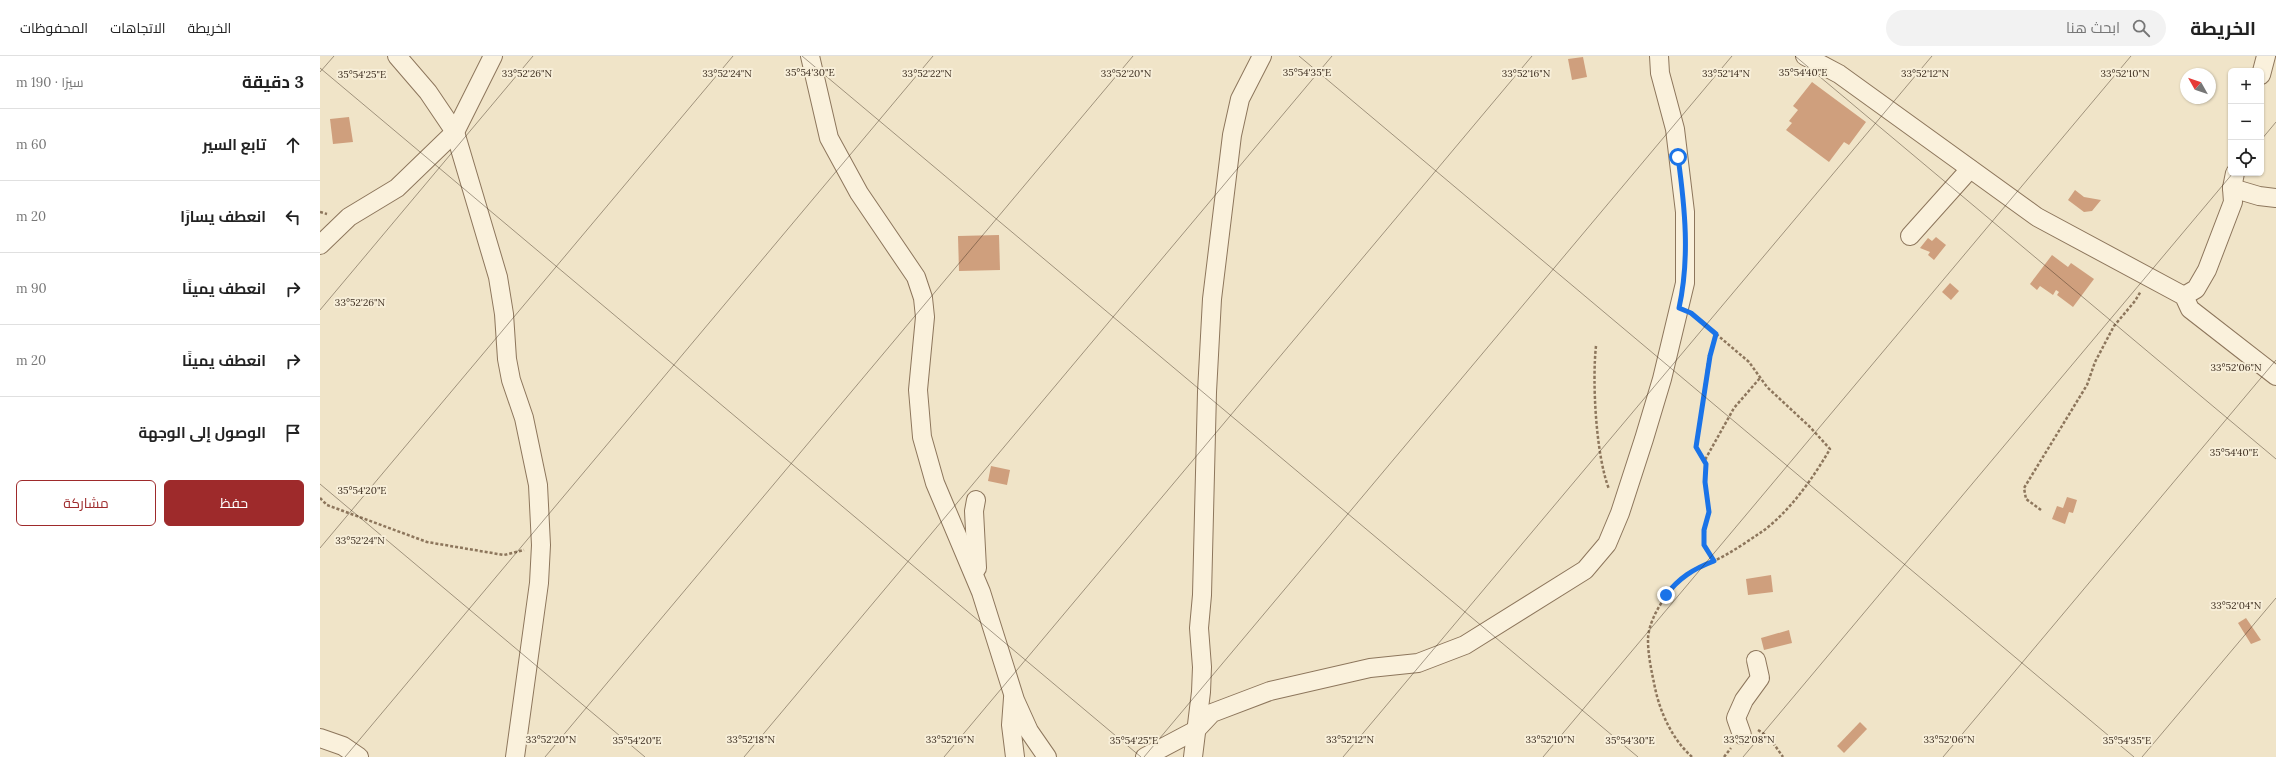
<!DOCTYPE html>
<html lang="ar">
<meta charset="utf-8">
<style>
:root{--surface:#fff;--page:#f2f2f2;--text:#222;--muted:#767676;--line:#e0e0e0;--accent:#9e2a2b}
body{margin:0;font-family:Lora,Cairo,serif;background:var(--page);color:var(--text);direction:rtl}
.controls{position:absolute;right:12px;top:12px;display:grid;overflow:hidden;border-radius:6px;box-shadow:0 1px 3px #0004}
.controls button{width:36px;height:36px;display:grid;place-items:center;padding:0;border:0;border-bottom:1px solid var(--line);background:var(--surface);color:var(--text);font:20px sans-serif}
.compass{position:absolute;left:1860px;top:12px;width:36px;height:36px;border-radius:50%;background:var(--surface);box-shadow:0 1px 3px #0004;rotate:310deg}
.stop{position:absolute;width:12px;height:12px;margin:-9px;border:3px solid #1a73e8;border-radius:50%;background:#fff}
.stop.end{background:#1a73e8;border-color:#fff;box-shadow:0 1px 4px #0008}
.list{margin:0;padding:0;list-style:none}
h2{display:flex;justify-content:space-between;align-items:center;height:52px;margin:0;padding:0 16px;font-size:17px}
h2 small{font-size:13px;font-weight:400;color:var(--muted)}
.list li{display:grid;grid-template-columns:26px 1fr auto;gap:12px;align-items:center;box-sizing:border-box;height:72px;padding:0 16px;border-top:1px solid var(--line)}
.list b{display:block;font-size:15px;white-space:nowrap}
.list em{font-size:13px;font-style:normal;color:var(--muted)}
.actions{display:flex;gap:8px;padding:12px 16px}
.actions a{flex:1;padding:9px 0;border:1px solid var(--accent);border-radius:6px;text-align:center;font-size:14px;color:var(--accent)}
.actions .main{background:var(--accent);color:#fff}
.icon{flex:none;width:22px;height:22px;fill:none;stroke:currentColor;stroke-width:2;stroke-linecap:round;stroke-linejoin:round}
.map{position:relative;flex:none;width:1956px;height:701px;overflow:hidden;direction:ltr}
header{display:flex;align-items:center;gap:24px;box-sizing:border-box;height:56px;padding:0 20px;background:var(--surface);border-bottom:1px solid var(--line)}
header strong{font-size:19px}
nav{display:flex;gap:22px;margin-inline-start:auto;font-size:14px}
.search{width:280px;height:36px;background:var(--page);display:flex;align-items:center;gap:10px;box-sizing:border-box;padding:0 14px;border-radius:22px;color:var(--muted);font-size:15px}
main{display:flex}
aside{flex:1;background:var(--surface)}
.map>svg:first-child{display:block}
.building{fill:#cf9f7d}
.lines{fill:none;stroke-linecap:round;stroke-linejoin:round}
.minor-casing{stroke:#8d765c;stroke-width:20}
.path{stroke:#8d765c;stroke-width:2.5;stroke-dasharray:3 2;stroke-linecap:butt}
.minor{stroke:#faf1dc;stroke-width:18}
.route{stroke:#1a73e8;stroke-width:5}
.ticks{fill:none;stroke:#3d2e20;stroke-width:1;stroke-opacity:0.45}
.ticks-label{font-size:10px;text-anchor:middle;fill:#3d2e20;stroke:#f7eed8;stroke-width:4;stroke-linejoin:round;paint-order:stroke}
</style>
<header>
<strong>الخريطة</strong>
<div class="search"><svg class="icon" aria-label="search" viewBox="0 0 24 24"><circle cx="10" cy="10" r="6"/><path d="M15 15l6 6"/></svg>ابحث هنا</div>
<nav><a>الخريطة</a><a>الاتجاهات</a><a>المحفوظات</a></nav>
</header>
<main>
<div class="map">
<svg width="1956" height="701" viewBox="0 0 1956 701">
<rect width="100%" height="100%" fill="#f0e4c8"/>
<!-- building -->
<g class="building">
<path d="M1263,1l4,20 -15,3 -4,-21z"/>
<path d="M1492,26l54,40 -17,23 -5,-3 -15,20 -43,-32 6,-7 -3,-2 9,-11 -5,-4z"/>
<path d="M29,61l4,25 -20,2 -3,-25z"/>
<path d="M1755,134l9,7 17,3 -9,11 -8,1 -16,-12z"/>
<path d="M679,179l1,35 -41,1 -1,-35z"/>
<path d="M1616,181l10,8 -12,15 -6,-5 2,-3 -10,-4 8,-10 4,3z"/>
<path d="M1732,199l16,12 3,-4 23,16 -21,28 -16,-12 2,-3 -3,-2 -3,5 -13,-9 -3,4 -7,-6z"/>
<path d="M1630,227l9,8 -8,9 -9,-8z"/>
<path d="M671,410l19,4 -3,15 -19,-4z"/>
<path d="M1747,441l10,3 -4,13 -4,-1 -4,12 -13,-5 5,-13 6,2z"/>
<path d="M1451,519l2,17 -25,3 -2,-16z"/>
<path d="M1926,562l15,22 -10,4 -13,-21z"/>
<path d="M1469,574l3,13 -28,7 -3,-12z"/>
<path d="M1540,666l7,7 -23,24 -7,-7z"/>
</g>
<g class="lines">
<defs>
<g id="minor">
<path d="M77,0l31,36 27,40 43,145 6,37 3,45 4,21 13,38 14,67 3,60 -2,38 -24,174"/>
<path d="M490,0l19,82 30,55 57,84 7,21 2,19 -7,73 4,47 13,46 46,109 34,108 14,31 18,26"/>
<path d="M1485,0l34,18 198,143 147,79 6,13 86,67"/>
<path d="M1941,19l5,-19"/>
<path d="M1912,132l27,8 17,2"/>
<path d="M1590,180l60,-67"/>
<path d="M0,189l29,-28 48,-29 58,-56 38,-76"/>
<path d="M1864,240l12,-7 11,-19 26,-68 -1,-14 3,-15"/>
<path d="M656,444l-2,11 3,57"/>
<path d="M693,642l-2,27 4,32"/>
<path d="M1422,679l-6,-17 8,-18 16,-22 -4,-18"/>
<path d="M0,682l23,8 16,11"/>
<path d="M825,701l51,-27 16,-17 58,-22 100,-23 48,-5 47,-18 120,-75 22,-26 13,-31 24,-74 18,-60 23,-96v-71l-10,-83 -15,-56 -1,-17"/>
<path d="M873,701l8,-65 1,-25 -3,-39 3,-33 5,-203 5,-93 20,-164 8,-36 22,-43"/>
</g>
</defs>
<!-- minor casing -->
<use href="#minor" class="minor-casing"/>
<!-- path -->
<g class="path">
<path d="M0,156l7,2"/>
<path d="M1276,290c-4,36 0,110 13,143"/>
<path d="M1385,407l-9,-16 13,-91 7,-22"/>
<path d="M0,442l7,7 100,37 77,13 20,-5"/>
<path d="M1721,454l-15,-11 -2,-11 63,-103 8,-23 19,-36 21,-25 6,-10"/>
<path d="M1394,505l-10,-16 1,-15 4,-18 -4,-30 1,-24 28,-50 26,-30"/>
<path d="M1438,674l11,7 14,20"/>
<path d="M1372,701c-21,-19 -33,-47 -38,-74 -3,-14 -6,-29 -6,-43 0,-25 27,-61 49,-72 6,-3 12,-4 17,-7 17,-8 34,-20 49,-30 28,-21 50,-53 67,-82l-20,-22 -43,-40 -18,-25 -54,-46"/>
<path d="M1404,701l7,-9"/>
</g>
<!-- minor -->
<use href="#minor" class="minor"/>
</g>
<g class="lines">
<!-- route -->
<path class="route" d="M1346,539c13,-17 27,-26 48,-34l-10,-16v-15l5,-18 -4,-30 1,-18 -10,-17 14,-91 6,-22 -25,-21 -12,-5c11,-50 6,-100 -1,-151"/>
</g>
<!-- ticks -->
<path class="ticks" d="M482,0l836,701M979,0l835,701M1475,0l481,403M0,12l821,689M0,16l14,-16M1941,84l15,-18M0,254l213,-254M0,428l325,273M0,492l413,-492M25,701l588,-701M225,701l588,-701M424,701l588,-701M624,701l588,-701M824,701l588,-701M1023,701l589,-701M1223,701l588,-701M1423,701l490,-584M1623,701l333,-397M1822,701l134,-159"/>
<g class="ticks-label">
<text x="490" y="20">35°54'30"E</text>
<text x="987" y="20">35°54'35"E</text>
<text x="1483" y="20">35°54'40"E</text>
<text x="207" y="21">33°52'26"N</text>
<text x="407" y="21">33°52'24"N</text>
<text x="607" y="21">33°52'22"N</text>
<text x="806" y="21">33°52'20"N</text>
<text x="1206" y="21">33°52'16"N</text>
<text x="1406" y="21">33°52'14"N</text>
<text x="1605" y="21">33°52'12"N</text>
<text x="1805" y="21">33°52'10"N</text>
<text x="42" y="22">35°54'25"E</text>
<text x="40" y="250">33°52'26"N</text>
<text x="1916" y="315">33°52'06"N</text>
<text x="1914" y="400">35°54'40"E</text>
<text x="42" y="438">35°54'20"E</text>
<text x="40" y="488">33°52'24"N</text>
<text x="1916" y="553">33°52'04"N</text>
<text x="231" y="687">33°52'20"N</text>
<text x="431" y="687">33°52'18"N</text>
<text x="630" y="687">33°52'16"N</text>
<text x="1030" y="687">33°52'12"N</text>
<text x="1230" y="687">33°52'10"N</text>
<text x="1429" y="687">33°52'08"N</text>
<text x="1629" y="687">33°52'06"N</text>
<text x="317" y="688">35°54'20"E</text>
<text x="814" y="688">35°54'25"E</text>
<text x="1310" y="688">35°54'30"E</text>
<text x="1807" y="688">35°54'35"E</text>
</g>
</svg>
<div class="controls">
<button>+</button>
<button>−</button>
<button><svg class="icon" aria-label="locate" viewBox="0 0 24 24"><circle cx="12" cy="12" r="6"/><path d="M12 2v4M12 18v4M2 12h4M18 12h4"/></svg></button>
</div>
<svg class="compass" viewBox="-18 -18 36 36"><path d="M0-13l5 13h-10z" fill="#e53935"/><path d="M0 13l5-13h-10z" fill="#767676"/></svg>
<div class="stop" style="left:1358px;top:101px"></div>
<div class="stop end" style="left:1346px;top:539px"></div>
</div>
<aside>
<h2>3 دقيقة<small>سيرًا · 190 m</small></h2>
<ul class="list">
<li><svg class="icon" aria-label="ahead" viewBox="0 0 24 24"><path d="M12 20V5M6 11l6-6 6 6"/></svg><div><b>تابع السير</b></div><em>60 m</em></li>
<li><svg class="icon" aria-label="left" viewBox="0 0 24 24"><path d="M17 20v-9H6M10 6l-5 5 5 5"/></svg><div><b>انعطف يسارًا</b></div><em>20 m</em></li>
<li><svg class="icon" aria-label="right" viewBox="0 0 24 24"><path d="M7 20v-9h11M14 6l5 5-5 5"/></svg><div><b>انعطف يمينًا</b></div><em>90 m</em></li>
<li><svg class="icon" aria-label="right" viewBox="0 0 24 24"><path d="M7 20v-9h11M14 6l5 5-5 5"/></svg><div><b>انعطف يمينًا</b></div><em>20 m</em></li>
<li><svg class="icon" aria-label="arrive" viewBox="0 0 24 24"><path d="M6 21V4h12l-3 4 3 4H6"/></svg><div><b>الوصول إلى الوجهة</b></div></li>
</ul>
<div class="actions"><a class="main">حفظ</a><a>مشاركة</a></div>
</aside>
</main>
